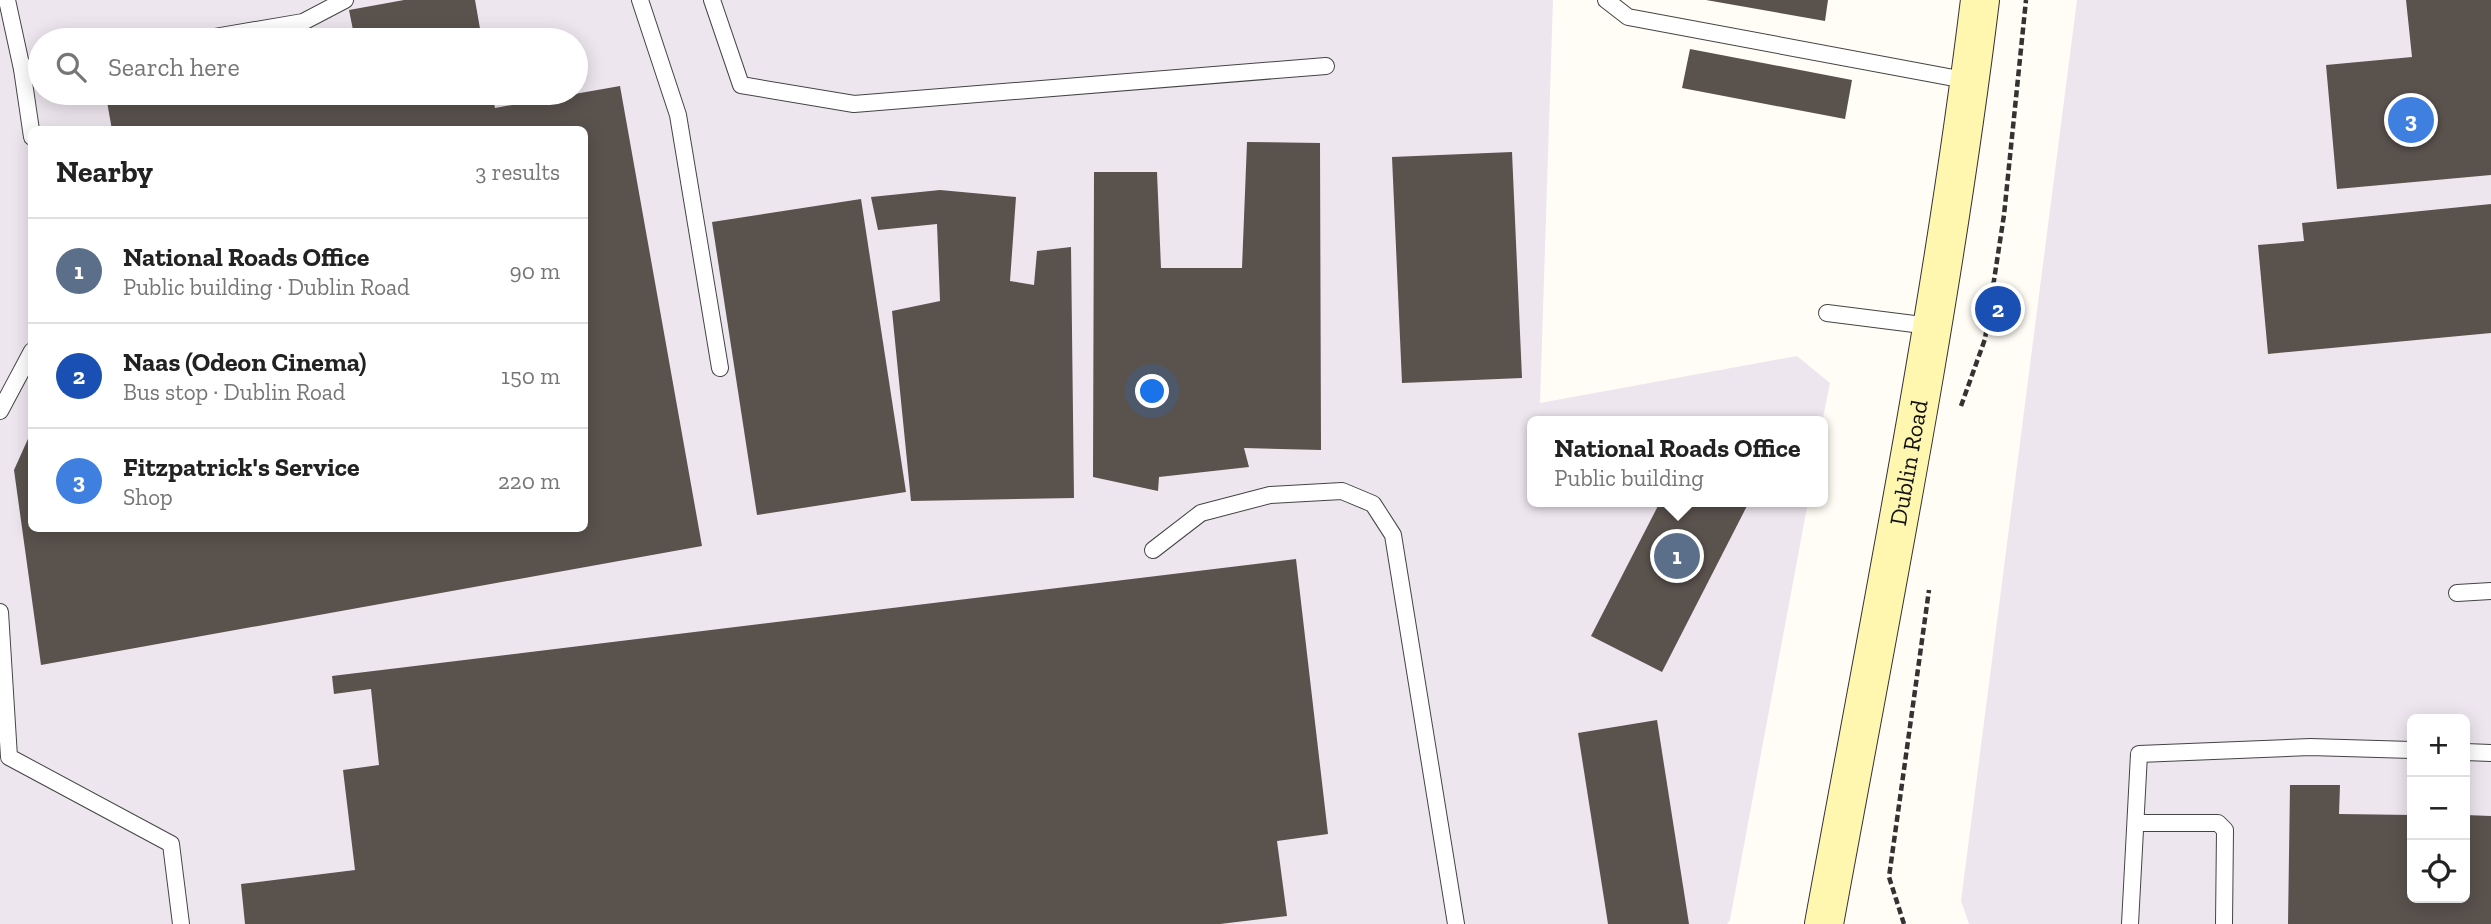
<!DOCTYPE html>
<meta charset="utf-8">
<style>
:root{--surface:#fff;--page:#f6f6f6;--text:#222;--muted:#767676;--line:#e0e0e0;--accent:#c4262e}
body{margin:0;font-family:"Zilla Slab",serif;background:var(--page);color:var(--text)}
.controls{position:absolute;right:21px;bottom:21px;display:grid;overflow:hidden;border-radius:10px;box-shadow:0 4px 18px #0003}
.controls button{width:63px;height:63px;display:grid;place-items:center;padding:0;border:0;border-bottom:2px solid var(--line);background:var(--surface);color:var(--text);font:35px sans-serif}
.you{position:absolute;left:1153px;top:392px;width:24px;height:24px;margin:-18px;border:5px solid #fff;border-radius:50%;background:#1a73e8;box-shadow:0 0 0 10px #1a73e833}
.badge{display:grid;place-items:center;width:46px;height:46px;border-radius:50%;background:var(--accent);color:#fff;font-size:23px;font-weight:700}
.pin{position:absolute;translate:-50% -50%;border:4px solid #fff;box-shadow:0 2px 7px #0006}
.popup{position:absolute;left:1527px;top:416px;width:301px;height:91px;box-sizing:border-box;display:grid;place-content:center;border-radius:10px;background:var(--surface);filter:drop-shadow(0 2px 5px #0005);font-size:23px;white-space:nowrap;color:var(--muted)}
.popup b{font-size:26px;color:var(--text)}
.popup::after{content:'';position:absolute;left:50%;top:100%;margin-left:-14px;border:14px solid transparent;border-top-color:var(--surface)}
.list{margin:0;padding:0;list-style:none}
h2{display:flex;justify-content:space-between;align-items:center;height:91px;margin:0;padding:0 28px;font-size:30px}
h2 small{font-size:23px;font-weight:400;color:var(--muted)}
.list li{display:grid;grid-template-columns:46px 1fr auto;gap:21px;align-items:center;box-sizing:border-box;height:105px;padding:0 28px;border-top:2px solid var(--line)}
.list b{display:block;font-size:26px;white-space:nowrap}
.list p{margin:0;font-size:23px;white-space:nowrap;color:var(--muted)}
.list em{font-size:23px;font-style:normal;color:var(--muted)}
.icon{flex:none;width:38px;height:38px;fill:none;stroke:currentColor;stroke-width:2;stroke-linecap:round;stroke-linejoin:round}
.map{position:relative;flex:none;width:2491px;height:924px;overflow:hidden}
.search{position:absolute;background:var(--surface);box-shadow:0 4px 18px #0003;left:28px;top:28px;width:560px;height:77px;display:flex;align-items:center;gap:18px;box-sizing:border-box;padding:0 24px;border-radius:38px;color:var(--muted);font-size:26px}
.panel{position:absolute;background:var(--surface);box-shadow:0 4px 18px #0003;left:28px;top:126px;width:560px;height:406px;border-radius:10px}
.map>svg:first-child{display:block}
.industrial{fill:#eee6ef;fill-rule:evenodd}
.building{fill:#5a524d}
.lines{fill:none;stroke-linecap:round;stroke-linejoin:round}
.service-casing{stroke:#444;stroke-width:18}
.secondary-casing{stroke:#333;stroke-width:40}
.path{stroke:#333;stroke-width:4.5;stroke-dasharray:7 3.5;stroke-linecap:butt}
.service{stroke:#fff;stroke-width:16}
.secondary{stroke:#fff6b0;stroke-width:38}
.labels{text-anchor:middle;stroke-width:7;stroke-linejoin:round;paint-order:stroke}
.street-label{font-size:24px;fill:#111;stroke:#fff}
</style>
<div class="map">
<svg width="2491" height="924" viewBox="0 0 2491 924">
<rect width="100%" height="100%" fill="#fffdf5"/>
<!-- industrial -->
<g class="industrial">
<path d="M0,0h1553l-13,403 257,-47 33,27 -8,40 -290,-2v81h276l-78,418 -3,4h-1727zM40,40h536v53h-536zM32,130h552v398h-552z"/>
<path d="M2077,0h414v924h-522l-8,-23zM2412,719h53v179h-53z"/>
</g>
<!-- building -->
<g class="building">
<path d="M404,0h71l7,40h-127l-6,-30z"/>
<path d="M1706,0h122l-3,21z"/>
<path d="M2406,0h85v175l-154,14 -11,-124 86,-8z"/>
<path d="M1690,49l162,31 -7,39 -163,-31z"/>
<path d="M620,86l82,460 -661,119 -27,-195 18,-40v98h552v-398h-472l-6,-34 19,-3h367l3,15z"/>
<path d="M1247,142l73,1 1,307 -77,-2 5,19 -90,10 -1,14 -65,-14 1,-305h63l4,96h81z"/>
<path d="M1512,152l10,226 -120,5 -10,-226z"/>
<path d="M940,190l76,7 -6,84 24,4 3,-34 34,-4 3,251 -163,3 -19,-190 48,-10 -3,-77 -59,6 -7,-33z"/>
<path d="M861,199l45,293 -149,23 -45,-293z"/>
<path d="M2491,204v129l-223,21 -10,-109 46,-4 -2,-18z"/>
<path d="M1660,502h89l-87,170 -71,-36z"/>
<path d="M1296,559l32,275 -51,7 10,75 -67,8h-975l-4,-40 114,-14 -12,-100 36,-5 -8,-76 -37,5 -2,-18z"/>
<path d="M1657,720l32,204h-81l-30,-191z"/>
<path d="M2290,785h50l-1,29 73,1v83h53v-83l26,1v108h-203z"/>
</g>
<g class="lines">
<defs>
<g id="service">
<path d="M7,0l15,69 10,68"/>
<path d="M640,0l38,115 42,253"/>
<path d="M712,0l29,85 113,19 472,-38"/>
<path d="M1606,0l22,17 342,64"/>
<path d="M197,40l106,-18 42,-22"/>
<path d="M22,69l18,-3"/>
<path d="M1827,313l103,13"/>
<path d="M0,411l32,-60"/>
<path d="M1153,550l48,-37 69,-18 72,-4 31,13 20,31 63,389"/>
<path d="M2457,593l34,-2"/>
<path d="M0,612l9,145 162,87 10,80"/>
<path d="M2465,752l26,1"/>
<path d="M2136,823h82l7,7 -1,94"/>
<path d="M2130,924l9,-170 171,-7 102,3"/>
</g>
<g id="secondary">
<path id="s1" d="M1824,924c56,-307 118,-614 156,-924"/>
</g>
</defs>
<!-- service casing -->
<use href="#service" class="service-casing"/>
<!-- secondary casing -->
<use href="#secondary" class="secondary-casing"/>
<!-- path -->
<g class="path">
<path d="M1961,406l24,-67 19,-124 22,-215"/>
<path d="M1904,924l-15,-47 40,-287"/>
</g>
<!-- service -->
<use href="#service" class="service"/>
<!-- secondary -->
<use href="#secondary" class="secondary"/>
</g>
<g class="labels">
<!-- street labels -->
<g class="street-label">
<text dy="8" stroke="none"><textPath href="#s1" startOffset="469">Dublin Road</textPath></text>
</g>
</g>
</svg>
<div class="controls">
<button>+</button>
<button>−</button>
<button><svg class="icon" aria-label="locate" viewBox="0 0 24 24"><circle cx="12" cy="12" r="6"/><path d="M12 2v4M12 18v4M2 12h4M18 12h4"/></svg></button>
</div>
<div class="you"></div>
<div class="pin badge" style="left:1677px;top:556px;background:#5c6f8a">1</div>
<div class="popup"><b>National Roads Office</b>Public building</div>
<div class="pin badge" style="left:1998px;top:309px;background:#1a4fb4">2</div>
<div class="pin badge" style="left:2411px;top:120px;background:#3f7fe0">3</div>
<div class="search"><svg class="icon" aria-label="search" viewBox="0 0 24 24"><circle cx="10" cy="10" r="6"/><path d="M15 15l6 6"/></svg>Search here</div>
<section class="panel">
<h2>Nearby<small>3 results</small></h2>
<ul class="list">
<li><span class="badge" style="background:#5c6f8a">1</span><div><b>National Roads Office</b><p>Public building · Dublin Road</p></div><em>90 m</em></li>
<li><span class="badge" style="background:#1a4fb4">2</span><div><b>Naas (Odeon Cinema)</b><p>Bus stop · Dublin Road</p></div><em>150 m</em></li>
<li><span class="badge" style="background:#3f7fe0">3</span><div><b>Fitzpatrick's Service</b><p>Shop</p></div><em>220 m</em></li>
</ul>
</section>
</div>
